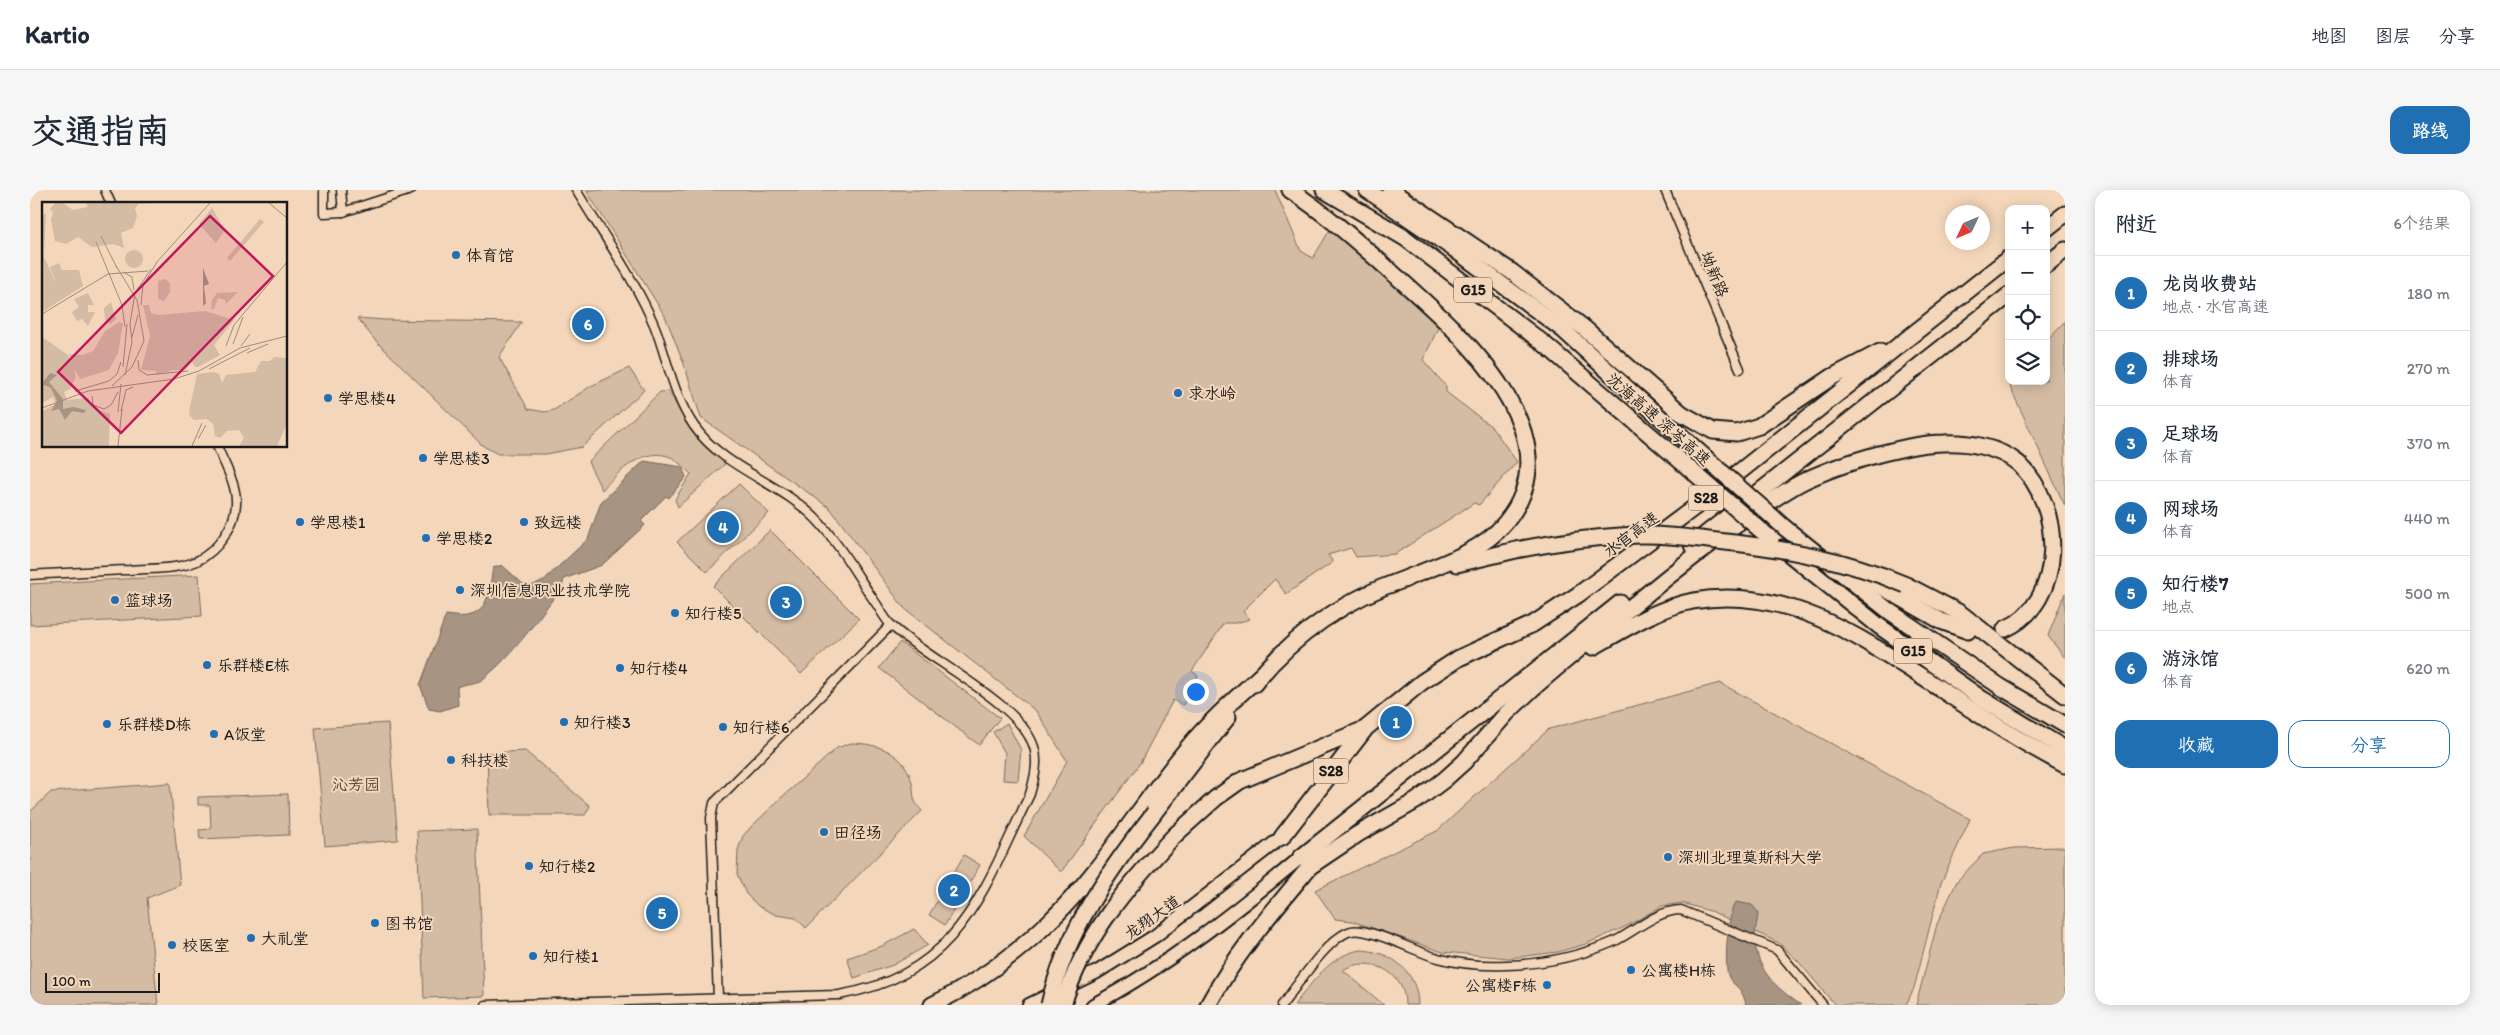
<!DOCTYPE html>
<html lang="zh">
<meta charset="utf-8">
<style>
:root{--surface:#fff;--page:#f6f6f7;--text:#1f2937;--muted:#747a83;--line:#e0e1e3;--accent:#1f6fb2}
body{margin:0;font-family:Itim,"LXGW WenKai TC",sans-serif;background:var(--page);color:var(--text)}
.controls{position:absolute;right:15px;top:15px;display:grid;overflow:hidden;border-radius:10px;box-shadow:0 2px 12px #0003}
.controls button{width:45px;height:45px;display:grid;place-items:center;padding:0;border:0;border-bottom:1px solid var(--line);background:var(--surface);color:var(--text);font:25px sans-serif}
.compass{position:absolute;left:1915px;top:15px;width:45px;height:45px;border-radius:50%;background:var(--surface);box-shadow:0 2px 12px #0003;rotate:226deg}
.scale{position:absolute;left:15px;bottom:12px;width:115px;box-sizing:border-box;padding-left:5px;border:2px solid #1c1c1c;border-top:0;font-size:14px;line-height:18px;white-space:nowrap;color:#1c1c1c;-webkit-text-stroke:4px #f4d7ba;paint-order:stroke}
.you{position:absolute;left:1165px;top:501px;width:18px;height:18px;margin:-12px;border:4px solid #fff;border-radius:50%;background:#1a73e8;box-shadow:0 0 0 8px #1a73e833}
.badge{display:grid;place-items:center;width:32px;height:32px;border-radius:50%;background:var(--accent);color:#fff;font-size:16px;font-weight:700}
.pin{position:absolute;translate:-50% -50%;border:2px solid #fff;box-shadow:0 1px 5px #0006}
.list{margin:0;padding:0;list-style:none}
h2{display:flex;justify-content:space-between;align-items:center;height:65px;margin:0;padding:0 20px;font-size:21px}
h2 small{font-size:16px;font-weight:400;color:var(--muted)}
.list li{display:grid;grid-template-columns:32px 1fr auto;gap:15px;align-items:center;box-sizing:border-box;height:75px;padding:0 20px;border-top:1px solid var(--line)}
.list b{display:block;font-size:19px;white-space:nowrap}
.list p{margin:0;font-size:16px;white-space:nowrap;color:var(--muted)}
.list em{font-size:16px;font-style:normal;color:var(--muted)}
.actions{display:flex;gap:10px;padding:15px 20px}
.actions a{flex:1;padding:11px 0;border:1px solid var(--accent);border-radius:15px;text-align:center;font-size:18px;color:var(--accent)}
.actions .main{background:var(--accent);color:#fff}
.icon{flex:none;width:28px;height:28px;fill:none;stroke:currentColor;stroke-width:2;stroke-linecap:round;stroke-linejoin:round}
.map{position:relative;flex:none;width:2035px;height:815px;overflow:hidden;border-radius:15px}
header{display:flex;align-items:center;gap:30px;box-sizing:border-box;height:70px;padding:0 25px;background:var(--surface);border-bottom:1px solid var(--line)}
header strong{font-size:24px}
nav{display:flex;gap:28px;margin-inline-start:auto;font-size:18px}
.intro{display:flex;align-items:center;justify-content:space-between;box-sizing:border-box;height:120px;padding:0 30px}
h1{margin:0;font-size:35px}
.button{padding:12px 22px;border-radius:15px;background:var(--accent);color:#fff;font-size:18px;font-weight:700}
main{display:flex;gap:30px;padding:0 30px}
aside{flex:1;background:var(--surface);border-radius:15px;box-shadow:0 2px 12px #0003}
.map>svg:first-child{display:block}
.green{fill:#d4bba3;stroke:#786c60}
.water{fill:#a79482;stroke:#6f6459}
.lines{fill:none;stroke-linecap:round;stroke-linejoin:round}
.minor-casing{stroke:#1c1c1c;stroke-width:11}
.primary-casing{stroke:#1c1c1c;stroke-width:16}
.motorway-casing{stroke:#1c1c1c;stroke-width:19}
.minor{stroke:#f4d7ba;stroke-width:8}
.primary{stroke:#f4d7ba;stroke-width:12}
.motorway{stroke:#f4d7ba;stroke-width:15}
.motorway-bridge-casing{stroke:#1c1c1c;stroke-width:19;stroke-linecap:butt}
.motorway-bridge{stroke:#f4d7ba;stroke-width:15}
.poi-dot{fill:#1f6fb2;stroke:#f4d7ba;stroke-width:2}
.labels{text-anchor:middle;stroke-width:4;stroke-linejoin:round;paint-order:stroke}
.shield{fill:#f4d7ba;stroke:#5d544b;stroke-width:1}
.shield-label{font-size:15px;font-weight:bold;fill:#1c1c1c}
.poi-label{font-size:16px;fill:#1c1c1c;stroke:#f4d7ba;text-anchor:start}
.street-label{font-size:16px;fill:#1c1c1c;stroke:#f4d7ba}
.park-label{font-size:16px;fill:#4a443e;stroke:#f4d7ba}
.inset-road{fill:none;stroke:#9e8c7b;stroke-width:1}
.view{fill:#c2185b;fill-opacity:0.15;stroke:#c2185b;stroke-width:2.5}
.inset-edge{fill:none;stroke:#1c1c1c;stroke-width:2.5}
</style>
<header>
<strong>Kartio</strong>
<nav><a>地图</a><a>图层</a><a>分享</a></nav>
</header>
<div class="intro"><h1>交通指南</h1><a class="button">路线</a></div>
<main>
<div class="map">
<svg width="2035" height="815" viewBox="0 0 2035 815">
<rect width="100%" height="100%" fill="#f4d7ba"/>
<filter id="ink" filterUnits="userSpaceOnUse"><feTurbulence type="fractalNoise" baseFrequency=".02" numOctaves="2"/><feDisplacementMap in="SourceGraphic" scale="10" xChannelSelector="R" yChannelSelector="G"/><feConvolveMatrix kernelMatrix="1 2 1 2 8 2 1 2 1" color-interpolation-filters="sRGB"/></filter>
<g filter="url(#ink)">
<!-- green -->
<g class="green">
<path d="M556,0h689l26,61 12,7 18,-30 109,96 -17,36 23,26v6l46,35 25,35 -38,43 -5,-2 -79,51 -39,3 -5,-9 -23,7 5,7 -47,32 -11,-15 -32,32 7,8 -14,4h-12l-32,48 6,5 -15,29 -10,-5 -33,63 -79,109 -37,-36 43,-75 -31,-50 -132,-103 -74,-100 -129,-90 -18,-57 -18,-45z"/>
<path d="M327,128l28,2 137,2 -23,35 29,52 17,3 9,-2 37,-24 38,-18 15,22 -62,57 -36,7h-48l-15,-8 -108,-106z"/>
<path d="M2035,131v185l-55,-119 4,-6h32v-40z"/>
<path d="M639,201l18,34 38,39 -47,43 -3,-8 16,-25c-6,-5 -12,-12 -18,-16 -28,-13 -54,13 -71,32l-14,-28 72,-70z"/>
<path d="M709,294l30,29 -62,59 -30,-30z"/>
<path d="M740,340l89,89 -58,55 -88,-88z"/>
<path d="M169,385l3,41 -172,9v-41z"/>
<path d="M2035,403v65l-17,-22z"/>
<path d="M870,452l100,76 -21,27 -100,-77z"/>
<path d="M1690,493l250,136 -29,64 -27,105 -8,17h-71l-37,-44 -19,-18 -66,-31 -31,-9 -20,3 -35,20 -41,18 -28,8 -49,6 -66,-6 -91,-31 -17,-2 -20,-29 122,-59 112,-102z"/>
<path d="M358,533l10,117 -73,6 -10,-118z"/>
<path d="M977,533l14,27 -3,31 -15,-1 2,-27 -12,-21z"/>
<path d="M821,553c26,0 55,10 61,40 3,14 -1,16 10,28l-116,117 -10,-10 -20,-3 -18,-9 -12,-12 -9,-20 1,-24 5,-14 7,-8 31,-30 56,-50z"/>
<path d="M495,561l65,55 -5,9h-96l-2,-62z"/>
<path d="M140,593l10,102 -33,13 11,107h-128v-193l21,-20z"/>
<path d="M258,604l1,41 -89,4 -1,-9 12,-1 -1,-24h-12v-8z"/>
<path d="M447,639l7,167 -60,2 -7,-167z"/>
<path d="M2035,657v158h-149l21,-81 20,-43 26,-27 31,-6z"/>
<path d="M934,665l16,10 -35,60 -16,-10z"/>
<path d="M884,739l14,16 -35,20 -39,13 -7,-20 35,-12z"/>
<path d="M1330,760c32,1 58,22 58,55h-13c1,-33 -36,-51 -62,-35l41,35h-90c19,-23 35,-49 66,-55z"/>
</g>
<!-- water -->
<g class="water">
<path d="M614,271l38,6 4,10 -17,21 -3,-2 -25,25 4,4 -43,40 -38,14 -2,8c-24,31 -48,68 -79,92 -6,5 -18,4 -26,8l1,18 -18,6 -11,-2 -9,-24 26,-70c41,7 41,-13 47,-47l9,-3 21,19 8,2 13,-6 44,-41 13,-37z"/>
<path d="M1706,712l16,3 6,7c0,8 -3,16 -3,24 0,33 20,51 46,69h-55c-1,-5 -3,-11 -6,-15 -4,-5 -10,-8 -12,-15 -4,-11 0,-67 8,-73z"/>
</g>
<g class="lines">
<defs>
<g id="minor">
<path d="M75,0l6,14"/>
<path d="M294,0v23l19,-1 68,-22"/>
<path d="M311,0l2,22"/>
<path d="M1635,0l75,179"/>
<path d="M0,385c33,-2 66,-4 99,-5 22,-2 47,0 68,-9 20,-10 38,-34 39,-57 1,-20 -12,-40 -19,-58"/>
<path d="M688,808l-7,-180 3,-15 177,-178"/>
<path d="M455,815l354,-10c121,-21 143,-103 191,-201 4,-14 8,-29 5,-43 -9,-46 -110,-92 -144,-126 -7,-7 -12,-18 -18,-26 -18,-27 -35,-57 -57,-80 -36,-37 -92,-50 -122,-93 -21,-31 -26,-65 -39,-99 -19,-46 -53,-94 -79,-137"/>
<path d="M1252,815c16,-20 45,-67 69,-74 18,-4 65,21 87,27 21,6 46,8 68,7 37,-1 72,-8 107,-23 21,-10 44,-32 68,-32l96,40 46,55"/>
</g>
<g id="primary">
<path d="M999,815l68,-33 58,-36 127,-99"/>
<path d="M1063,815c75,-40 142,-93 207,-147"/>
</g>
<g id="motorway">
<path d="M1260,0c38,25 71,55 105,85 62,55 184,160 110,248 -25,31 -73,44 -108,59"/>
<path d="M1294,0l81,48 137,104 70,60"/>
<path d="M1337,0l87,59 108,80 66,60"/>
<path d="M1360,0l122,82 72,56 97,85 32,18 24,2 22,-7 73,-49 48,-25"/>
<path d="M2016,39l19,-15"/>
<path d="M2016,75l19,-15"/>
<path d="M1755,338l104,83 112,76 64,38"/>
<path d="M1662,355l317,-250"/>
<path d="M1752,358l97,78 103,73 83,50"/>
<path d="M1427,374l59,-14"/>
<path d="M1821,379l90,52 27,10"/>
<path d="M1876,395l54,28 105,82"/>
<path d="M1563,457c32,-18 64,-39 100,-46 94,-17 172,39 246,87 41,28 82,54 126,77"/>
<path d="M1224,494c38,-48 94,-87 152,-105"/>
<path d="M1124,623l74,-96"/>
<path d="M1145,645l41,-37 24,-17 120,-50"/>
<path d="M1252,647l84,-109 56,-46 37,-24 74,-34 46,-30 116,-87 314,-249"/>
<path d="M1270,668l320,-255"/>
<path d="M1282,675l46,-31 58,-33 28,-21 20,-18 43,-49 24,-23c36,-32 74,-62 111,-92 36,-30 73,-58 111,-85 17,-11 34,-24 53,-33 23,-11 48,-19 73,-26 21,-5 43,-11 65,-11 25,-1 54,4 74,20 47,43 47,140 -13,166"/>
<path d="M902,815c43,-21 82,-49 117,-83 56,-54 95,-124 146,-183 20,-23 43,-43 65,-63"/>
<path d="M1178,815c29,-54 70,-100 109,-147"/>
</g>
</defs>
<!-- minor casing -->
<use href="#minor" class="minor-casing"/>
<!-- primary casing -->
<use href="#primary" class="primary-casing"/>
<!-- motorway casing -->
<use href="#motorway" class="motorway-casing"/>
<!-- minor -->
<use href="#minor" class="minor"/>
<!-- primary -->
<use href="#primary" class="primary"/>
<!-- motorway -->
<use href="#motorway" class="motorway"/>
<defs>
<g id="motorway-bridge">
<path d="M1598,199l157,139"/>
<path d="M1582,212l159,137"/>
<path d="M1486,360c41,-8 83,-14 125,-15 26,-1 51,3 76,6 66,7 128,18 189,44"/>
<path d="M1019,815c16,-72 60,-135 105,-192"/>
<path d="M1033,815c21,-69 64,-119 112,-170"/>
</g>
</defs>
<!-- motorway-bridge casing -->
<use href="#motorway-bridge" class="motorway-bridge-casing"/>
<!-- motorway-bridge -->
<use href="#motorway-bridge" class="motorway-bridge"/>
</g>
</g>
<!-- markers -->
<g class="poi-dot">
<circle cx="426" cy="65" r="5"/>
<circle cx="1148" cy="203" r="5"/>
<circle cx="298" cy="208" r="5"/>
<circle cx="393" cy="268" r="5"/>
<circle cx="270" cy="332" r="5"/>
<circle cx="494" cy="332" r="5"/>
<circle cx="396" cy="348" r="5"/>
<circle cx="430" cy="400" r="5"/>
<circle cx="85" cy="410" r="5"/>
<circle cx="645" cy="423" r="5"/>
<circle cx="177" cy="475" r="5"/>
<circle cx="590" cy="478" r="5"/>
<circle cx="534" cy="532" r="5"/>
<circle cx="77" cy="534" r="5"/>
<circle cx="693" cy="537" r="5"/>
<circle cx="184" cy="544" r="5"/>
<circle cx="421" cy="570" r="5"/>
<circle cx="794" cy="642" r="5"/>
<circle cx="1638" cy="667" r="5"/>
<circle cx="499" cy="676" r="5"/>
<circle cx="345" cy="733" r="5"/>
<circle cx="221" cy="748" r="5"/>
<circle cx="142" cy="755" r="5"/>
<circle cx="503" cy="766" r="5"/>
<circle cx="1601" cy="780" r="5"/>
<circle cx="1517" cy="795" r="5"/>
</g>
<g class="labels">
<!-- shield labels -->
<g class="shield">
<rect x="1424" y="87.5" width="38" height="25" rx="4"/>
<rect x="1658.5" y="295.5" width="35" height="25" rx="4"/>
<rect x="1864" y="448.5" width="38" height="25" rx="4"/>
<rect x="1283.5" y="568.5" width="35" height="25" rx="4"/>
</g>
<g class="shield-label">
<text x="1443" y="105">G15</text>
<text x="1676" y="313">S28</text>
<text x="1883" y="466">G15</text>
<text x="1301" y="586">S28</text>
</g>
<!-- poi labels -->
<g class="poi-label">
<text x="436" y="71">体育馆</text>
<text x="1158" y="209">求水岭</text>
<text x="308" y="214">学思楼4</text>
<text x="403" y="274">学思楼3</text>
<text x="280" y="338">学思楼1</text>
<text x="504" y="338">致远楼</text>
<text x="406" y="354">学思楼2</text>
<text x="440" y="406">深圳信息职业技术学院</text>
<text x="95" y="416">篮球场</text>
<text x="655" y="429">知行楼5</text>
<text x="187" y="481">乐群楼E栋</text>
<text x="600" y="484">知行楼4</text>
<text x="544" y="538">知行楼3</text>
<text x="87" y="540">乐群楼D栋</text>
<text x="703" y="543">知行楼6</text>
<text x="194" y="550">A饭堂</text>
<text x="431" y="576">科技楼</text>
<text x="804" y="648">田径场</text>
<text x="1648" y="673">深圳北理莫斯科大学</text>
<text x="509" y="682">知行楼2</text>
<text x="355" y="739">图书馆</text>
<text x="231" y="754">大礼堂</text>
<text x="152" y="761">校医室</text>
<text x="513" y="772">知行楼1</text>
<text x="1611" y="786">公寓楼H栋</text>
<text x="1507" y="801" text-anchor="end">公寓楼F栋</text>
</g>
<!-- street labels -->
<g class="street-label">
<text transform="translate(1685 84) rotate(67)" y="6">坳新路</text>
<text transform="translate(1629 229) rotate(41)" y="6">沈海高速 深岑高速</text>
<text transform="translate(1601 344) rotate(-37)" y="6">水官高速</text>
<text transform="translate(1122 727) rotate(-35)" y="6">龙翔大道</text>
</g>
<!-- park labels -->
<g class="park-label">
<text x="326" y="600">沁芳园</text>
</g>
</g>
<!-- overview -->
<g transform="translate(12 12)">
<rect width="245" height="245" fill="#f4d7ba"/>
<path d="M13,1h8l10,7 15,-3 -2,-4h68l-15,1 -4,4 2,8 -4,12 -12,5 3,15 -11,-4 -21,3 -14,-10 -12,7 -11,-3 -4,-21 2,-8 -3,-3zM170,6l13,22 -9,13 -17,-19zM0,12h4l-2,43 13,28 -7,-18 9,-4 3,7h17l4,16 -41,26zM218,17l4,3 -34,39 -3,-3zM83 57a9 9 0 1 1 18 0a9 9 0 1 1-18 0ZM123,77l5,4v9l-6,9 -6,-2v-18zM196,90l-12,12 -1,-4 -7,-2 -4,11h-3l1,-9 5,-7zM46,91l6,12h-6v7h7l-7,14 -6,-7 -5,2 -5,-9 7,-5 -5,-8zM69,100l5,17 -6,5 -5,-4 -1,-12zM101,103h6l2,8 7,2 47,-4 29,9 -20,25 6,10 -22,12h-3l-3,-5 -7,8h-12l-16,5 -1,-4 -15,-1 9,-34zM77,120l4,1 -5,30 -9,17 -29,9 -6,-11 2,9 -6,12 -6,3 3,8 21,-2 7,11 15,5 -1,32h-67v-35l14,-7 -3,-7 -11,6v-66l26,18 4,10 -3,-11 14,1 10,-4 12,-20zM232,155l13,1v66l-10,22h-38l5,-8 -5,-8 -12,1 -7,7 -5,-2 -2,-12 -6,-5 -13,1 -4,-4 -1,-5 8,-37 17,-2 5,2 3,9 4,-8 29,-3 6,-11h9z" fill="#d4bba3"/>
<path d="M161,66l6,16 -5,2 2,17 -3,3zM8,171l7,2 -8,7 14,17v10l10,-2 13,3 -2,3 -12,-2 -7,9 -6,-11 -8,2 6,-10 -6,-13 -9,-4z" fill="#a79482"/>
<path class="inset-road" d="M227,1l18,15M59,34l16,32M54,40l26,63 3,22M114,61l54,-60M81,70l9,5 2,13M99,103l2,-20 14,-23M0,112l66,-40 40,-3M88,122l5,-31 16,-24M90,135l6,-22M191,142l10,-27M184,144l8,-21 53,-63M199,144l9,-12M205,151l21,-9M96,158l1,10 8,5 41,-4M81,165l4,-43M167,167l41,-21M83,173l7,-33 -2,-18M70,184l20,-19 12,-26 -7,-41 -21,-34M33,189l34,-10 8,-7 4,-12M50,194l1,9 11,4 7,-4 7,-13M0,206l46,-17 86,-12 25,-8 41,-23 47,-12M79,209l5,-21 7,-3M76,210l3,-28M156,237l8,-14M76,244l4,-37M150,244l10,-23"/>
<path class="view" d="M168,14l63,60 -152,157 -63,-61z"/>
<rect width="245" height="245" class="inset-edge"/>
</g>
</svg>
<div class="controls">
<button>+</button>
<button>−</button>
<button><svg class="icon" aria-label="locate" viewBox="0 0 24 24"><circle cx="12" cy="12" r="6"/><path d="M12 2v4M12 18v4M2 12h4M18 12h4"/></svg></button>
<button><svg class="icon" aria-label="layers" viewBox="0 0 24 24"><path d="M12 4l9 5-9 5-9-5zM3 14l9 5 9-5"/></svg></button>
</div>
<svg class="compass" viewBox="-18 -18 36 36"><path d="M0-13l5 13h-10z" fill="#e53935"/><path d="M0 13l5-13h-10z" fill="#747a83"/></svg>
<div class="scale">100 m</div>
<div class="you"></div>
<div class="pin badge" style="left:1366px;top:532px">1</div>
<div class="pin badge" style="left:924px;top:700px">2</div>
<div class="pin badge" style="left:756px;top:412px">3</div>
<div class="pin badge" style="left:693px;top:337px">4</div>
<div class="pin badge" style="left:632px;top:723px">5</div>
<div class="pin badge" style="left:558px;top:134px">6</div>
</div>
<aside>
<h2>附近<small>6个结果</small></h2>
<ul class="list">
<li><span class="badge">1</span><div><b>龙岗收费站</b><p>地点 · 水官高速</p></div><em>180 m</em></li>
<li><span class="badge">2</span><div><b>排球场</b><p>体育</p></div><em>270 m</em></li>
<li><span class="badge">3</span><div><b>足球场</b><p>体育</p></div><em>370 m</em></li>
<li><span class="badge">4</span><div><b>网球场</b><p>体育</p></div><em>440 m</em></li>
<li><span class="badge">5</span><div><b>知行楼7</b><p>地点</p></div><em>500 m</em></li>
<li><span class="badge">6</span><div><b>游泳馆</b><p>体育</p></div><em>620 m</em></li>
</ul>
<div class="actions"><a class="main">收藏</a><a>分享</a></div>
</aside>
</main>
